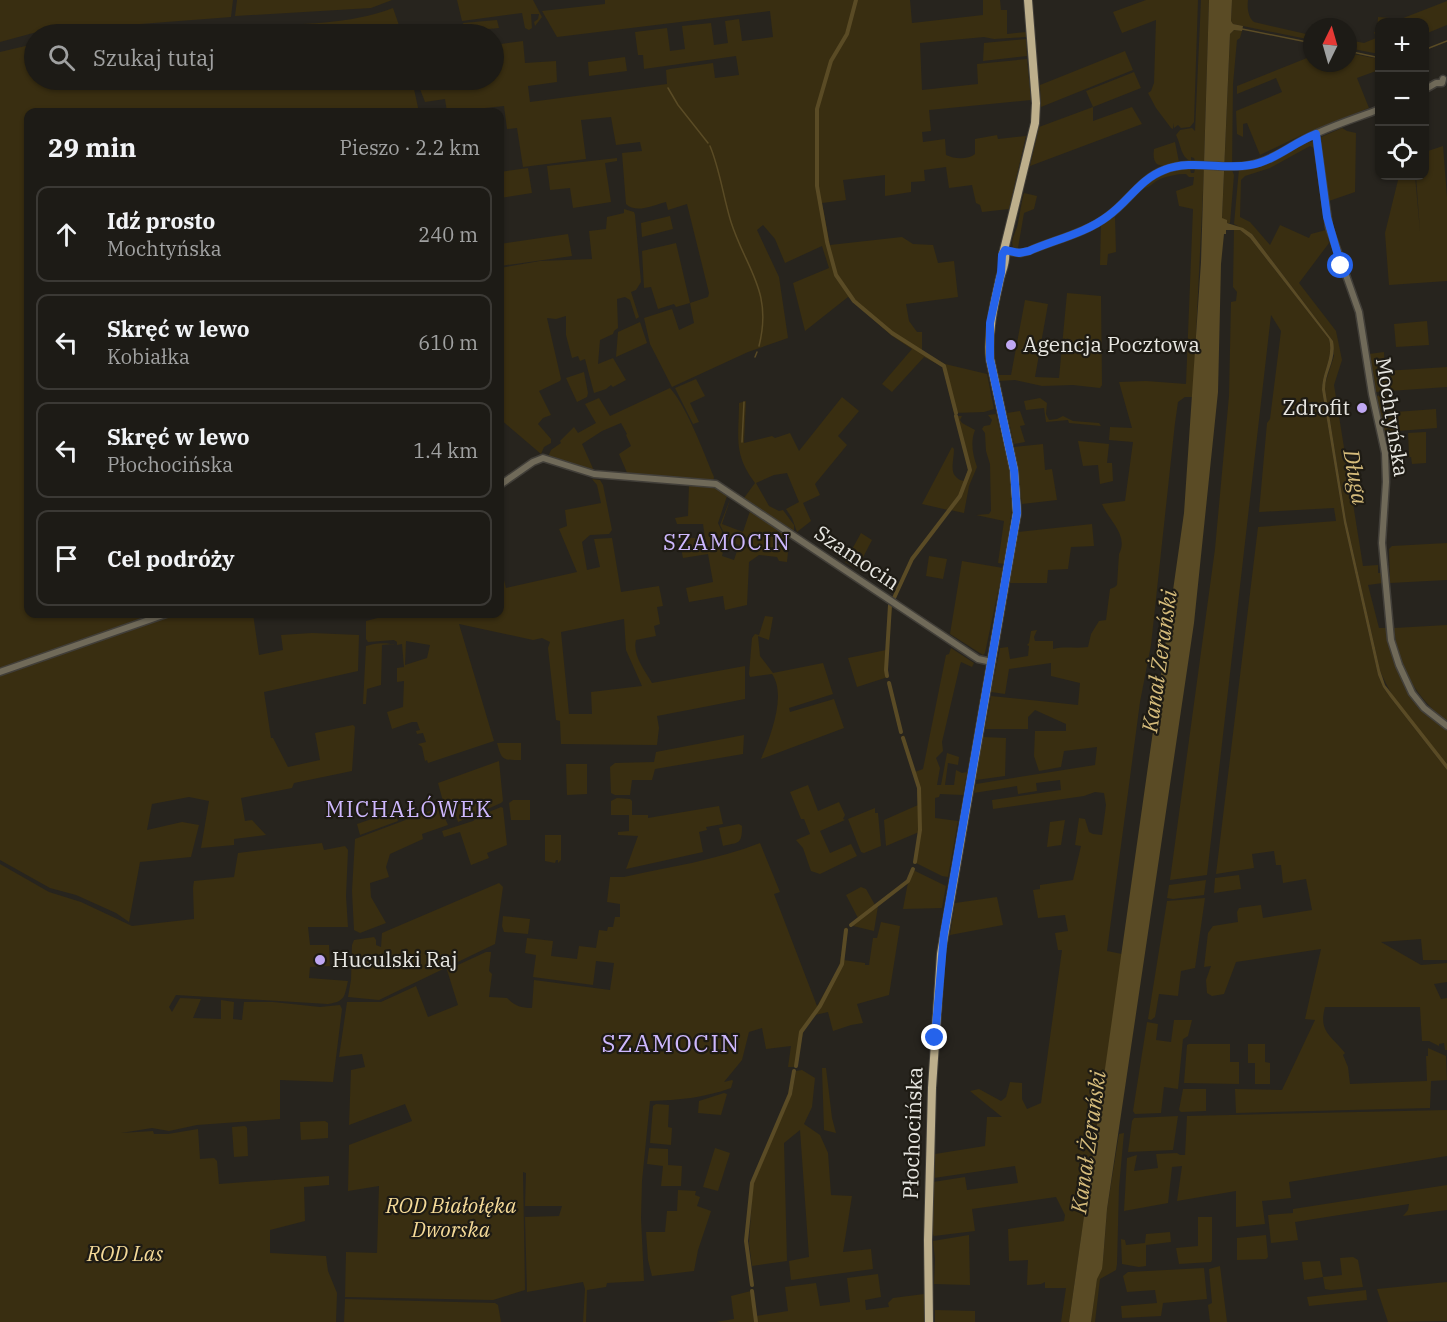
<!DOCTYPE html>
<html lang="pl">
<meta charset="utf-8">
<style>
:root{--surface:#1d1b16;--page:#25241f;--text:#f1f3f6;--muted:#a0a1a1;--line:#3b3935}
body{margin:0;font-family:"IBM Plex Serif",serif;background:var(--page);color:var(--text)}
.controls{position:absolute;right:18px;top:18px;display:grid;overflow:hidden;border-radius:12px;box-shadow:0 2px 4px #0004}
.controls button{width:54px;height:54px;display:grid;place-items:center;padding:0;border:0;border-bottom:2px solid var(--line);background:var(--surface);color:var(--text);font:30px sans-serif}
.compass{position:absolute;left:1303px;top:18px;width:54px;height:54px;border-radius:50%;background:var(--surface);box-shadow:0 2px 4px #0004;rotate:5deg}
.stop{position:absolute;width:18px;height:18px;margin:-14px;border:4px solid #2563eb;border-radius:50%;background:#fff}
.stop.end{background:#2563eb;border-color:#fff;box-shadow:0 2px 6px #0008}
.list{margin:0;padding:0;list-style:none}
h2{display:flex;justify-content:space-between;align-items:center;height:78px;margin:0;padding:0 24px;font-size:26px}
h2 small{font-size:20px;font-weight:400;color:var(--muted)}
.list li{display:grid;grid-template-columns:39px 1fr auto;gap:18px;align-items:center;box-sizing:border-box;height:96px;margin:0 12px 12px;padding:0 12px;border:2px solid var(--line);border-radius:12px}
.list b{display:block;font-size:22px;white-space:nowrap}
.list p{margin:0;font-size:20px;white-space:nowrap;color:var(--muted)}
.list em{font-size:20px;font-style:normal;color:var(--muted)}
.icon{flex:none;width:33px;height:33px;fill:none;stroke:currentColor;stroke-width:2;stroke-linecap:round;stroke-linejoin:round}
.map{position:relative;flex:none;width:1447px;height:1322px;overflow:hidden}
.search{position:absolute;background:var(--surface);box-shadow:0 2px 4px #0004;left:24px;top:24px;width:480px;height:66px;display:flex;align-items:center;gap:15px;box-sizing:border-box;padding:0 21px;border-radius:33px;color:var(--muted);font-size:22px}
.panel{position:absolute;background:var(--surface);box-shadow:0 2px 4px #0004;left:24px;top:108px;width:480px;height:510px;border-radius:12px}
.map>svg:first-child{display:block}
.green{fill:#392e11;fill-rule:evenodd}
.water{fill:#5a4b25}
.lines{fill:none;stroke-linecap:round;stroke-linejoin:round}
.stream{stroke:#5a4b25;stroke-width:1.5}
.canal{stroke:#5a4b25;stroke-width:4}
.minor-casing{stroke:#423f39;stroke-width:9}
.major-casing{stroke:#423f39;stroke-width:10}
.minor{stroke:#706a59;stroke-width:6}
.major{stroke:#bdaf8c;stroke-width:8}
.route{stroke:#2563eb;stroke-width:8}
.poi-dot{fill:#c0a8f3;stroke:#1e1b14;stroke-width:2}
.labels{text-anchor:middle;stroke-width:4.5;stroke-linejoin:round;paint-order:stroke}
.poi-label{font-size:21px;fill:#e7e6e1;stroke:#1e1b14;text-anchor:start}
.street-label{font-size:21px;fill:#e7e6e1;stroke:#1e1b14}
.park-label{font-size:21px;font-style:italic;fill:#f5da98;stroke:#1e1b14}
.water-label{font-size:22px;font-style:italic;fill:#d6bc7b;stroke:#1e1b14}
.neighbourhood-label{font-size:22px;letter-spacing:1.5px;fill:#ceb8fe;stroke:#1e1b14}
.quarter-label{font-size:24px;letter-spacing:1.5px;fill:#ceb8fe;stroke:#1e1b14}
</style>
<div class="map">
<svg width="1447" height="1322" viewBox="0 0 1447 1322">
<rect width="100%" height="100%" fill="#27241e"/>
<!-- green -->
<g class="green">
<path d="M0,0h233l-2,17 -194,15 -37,10z"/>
<path d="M237,0h155l-21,8 -136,8z"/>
<path d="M457,0h76l9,17 -7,9 -1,-4 4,-3 1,-5h-8l1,14 -3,2 -4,-2 -3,-15 -60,8z"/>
<path d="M605,0h305l2,23 71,-8v-15h17l1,10h6v24l19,-2v5l-32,2 -10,-2 -64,6 2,47 56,-6 -1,-20 50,-5 4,41 -102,10 2,21 -9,1 1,10 22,-3 1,16c8,4 22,5 29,-1v-15l22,-4 1,4 28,-3 -17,73 -27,3 -2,-7 -4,-2 -4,-18 -23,3 -3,-21 -22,3 1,11 -14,1v10l-26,4v-21l-42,5 3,20 -24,3 8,42 72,-8 11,7 20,1 5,18 16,-2 4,36 -52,7 3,17 8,11h5v20l23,12 42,10 7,35 -10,3 -30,1 -11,-46 -19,-10 -32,35 -10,-8 30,-35 -20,-13 -44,-39 -43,34 -12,-48 36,-15 -7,-22 -37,17 -10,-24 -12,-14 -6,5 22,47 9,61 -40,14 -76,35 -22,-43 -6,-26 28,-9 7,21 15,-7 -4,-20 -14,4 -2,-3 -16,5 -7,-22 -7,1 -2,-37 34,-8 14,60 18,-6 1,-4 -22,-89 -19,6 -2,-8c-12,3 -30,12 -40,2l-4,-51 20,-2 -2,-9 -24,3 -5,-28 -30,3 5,39 -63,8 -6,-39 -10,1 -3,-23 -57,6 -2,-13 -20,3 -5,-13 39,-5v-4h35v-35l29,-4 2,22 31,-2 1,21 -29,4 2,16 137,-18 -1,-14 4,-1 43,-6 2,15 24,-3 -3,-19 -92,13 -1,-14h-5l-3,-23 32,-4 3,23 15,-2 -3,-23 29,-3 3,22 14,-2 -3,-22 14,-2 3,22 31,-4 -3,-26 -213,26 -15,-26 63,-7z"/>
<path d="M1146,0h52l-4,122 -4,5 -9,1 -3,-3 -4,3 -1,-5v6l-2,-1 -15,-20 -8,-15 3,-2 3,-8 2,-63 -34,13 -9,-21z"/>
<path d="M1201,0h8l-5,162 -9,-1 -1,-3 -3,-1v4c-10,-3 -10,-16 -15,-26l4,-5 12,-2 3,3z"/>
<path d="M1232,0h16c-1,8 0,17 6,22l52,12 6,-2v8l-79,-16 -2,-3z"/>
<path d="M1447,1v24l-22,9 -1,-12h-31z"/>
<path d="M393,8l9,26h-285c38,-2 77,-7 116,-8 53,-2 110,1 160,-18z"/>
<path d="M1378,17l12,1 2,4h-12l-1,32 -31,-6v-8l16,3 12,-5 -2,-6h3z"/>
<path d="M497,20l2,8 -11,1 1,5h-24l-2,-11z"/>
<path d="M1234,30l8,1 -2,7 -3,2 -4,44 -1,86 2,5 -4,48h-4l-4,-5 8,-184z"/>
<path d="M1026,39l1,17 -44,5 1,-18z"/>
<path d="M34,44v36h378l7,32h-391v502h130l-158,57v-619z"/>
<path d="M1125,51l8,19 -92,37 -1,-22z"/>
<path d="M1348,53l31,6v18l-3,-6 -19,7 12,30 -63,25 -46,22 -13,-32 -4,1v13l-6,-3 -1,-23 46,-19 -6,-14 -39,16v-8l75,-30v7h36z"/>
<path d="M625,57l2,14 -38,5 -1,-14z"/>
<path d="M1134,72l7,16 -48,19v14l39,-14 10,17 -112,42 9,-39 54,-20 -7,-16z"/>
<path d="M1342,128l5,3 9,2 -1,59 -26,9 -8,-64z"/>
<path d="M1307,141l6,1 1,6 -4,-2 -40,22 -25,8 -4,4 -1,37 10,5 20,23 10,-20 29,13 2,-4 15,-4 3,13 -30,40 37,48 6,29 -8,25 29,181 15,-1v8h4l1,10 -15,2 11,43h8l9,33 35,56 16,12v35c-23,-29 -54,-59 -67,-94l-34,-150 -21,-131v-5l9,-28 -1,-15 -81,-107 -18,-10 5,-55z"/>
<path d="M1175,142l4,20c-14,4 -28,9 -25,-13z"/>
<path d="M1443,146l4,51v84l-58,4 -4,-52 14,-57h16l5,55 -4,-55h8l1,-24z"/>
<path d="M617,158v3l-12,2 6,39 -38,6 -3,-20 -20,2 -3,-24z"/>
<path d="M528,168l4,25 -32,5v-26z"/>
<path d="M1179,168l11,1 1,4h3l1,-4 9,1 -11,227h-8l-7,5 -3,21 -24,222 -11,57 -33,249 15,3 -53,368h-8l5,-34h-21v-6l-4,2 -14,1 1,-25 -19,1 -1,-32 56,-8 1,-6 -9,-18 -84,12 3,22 -41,5 -2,-3 1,-51 32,-5 2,13 51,-7 -3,-17 -81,12 1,-24 50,-8 2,-29h15l-32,-26 9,-2 22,12 5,-4 4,-15 12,1v16l5,10 14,-6 21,-153h-4l-3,-17 13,-2 -3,-16 -27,3 -5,-28 7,-1v-4l33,-5 8,-34 -6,-1 4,-27 6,1 4,13 4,2 9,1 4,-30 -2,-12 -9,-1 -11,4 -91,13 -1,-9 69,-10 -1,-10 -24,3 1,8 -19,3 -1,-8 -43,7 2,-9 119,-19 2,-18 -33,4 -3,16 -22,4 -5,-15 1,-25h31v-7l-31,-14 -7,7v12h-43l6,-33 87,9 2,-22 -29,-7v-13l-42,6 -4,25 -14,-2 9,-44 8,-1 2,12 18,-3 1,-10 -2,-1 2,-2 2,-12 6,-1 -3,7 1,4h18v8c12,-3 22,0 35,-2l3,-13 8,-13 7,-1 4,-31 5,-2 2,-2 2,-31c10,-19 -10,-33 -17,-50l23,-3 8,-59 -24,-2 1,-13 22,1 -13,-46 27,-1 40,3 7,-175 -14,-3 -3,-15 17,-6 1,-8h-5l-3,-3c-10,0 -18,2 -26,5 -8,4 -10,9 -19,10l11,-11z"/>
<path d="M1024,193l13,3 -3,13 -10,4 -6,35 -5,-1c-3,-8 4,-16 5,-24 2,-9 3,-20 6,-30z"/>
<path d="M624,209l10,3 1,3 6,67 -5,8 -5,2 8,25 -3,2 -6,-19 -5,-3 -8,2 1,29 -4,3 -1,3 -13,6 -2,24 15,-6 13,22 -13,7 -2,-2 -5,4 -12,4 -9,-34 -5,2 -2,-5 -6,2 -6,-23v-19l-10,3 -9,-1 14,61 -1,2 -21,10 12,24 -8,3 -5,6 13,15v4l-7,4 -3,7 -41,-35v-151l40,-7 52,-2 -3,-28 17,-2 1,-12 17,-4z"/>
<path d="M670,216l3,13 -31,8 -1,-14z"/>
<path d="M1115,217l1,35 -8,2 -1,11h-7l1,-41z"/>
<path d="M1234,229l6,1 10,8 79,101c5,18 -7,33 -7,51l22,133 34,152 5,12 7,10 57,73v190h-24l-2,-21 -40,3 40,23 26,-2v19l-13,2 7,15 6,-1v52h-2l-1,-7 -5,1v2l-10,-5h-7l-2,-34h-95c-7,25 7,29 20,46l-2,2 5,12 2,17 77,-3 -1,-25h2v-8l18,8 1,24 -16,1 -1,27 -194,5 -1,-24 47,1 33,-70 -10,-1 16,-70 -85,13 -12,32 -12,2 -5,-3 -1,-13 5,-14 -7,1 4,-34 5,-7 25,-4 -1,-10 2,-4 22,-3 2,13 49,-8 -6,-31 -23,4 -2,-18h-5l-2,-14 -22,3 2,14 -38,6 42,-347 78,-6 -2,-13 -75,4 8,-89 3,-4 11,-88 -10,-16 -64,560 -37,5 45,-331 14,-153 2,-94 5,-1 1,-9 -4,-5z"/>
<path d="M568,234l4,22 -72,10v-22z"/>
<path d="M1067,293l34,3 1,89 -2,3 -27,-3 -31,1 -27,-6 -16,1 -1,-6h13l14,-75 23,4 -13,73 24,1z"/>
<path d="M1427,321l2,24 -33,2 -2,-23z"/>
<path d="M640,322l7,21 -31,14 2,-25z"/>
<path d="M1384,352l1,19 62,-4v20l-72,5 -6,-38z"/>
<path d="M584,372l4,21 -1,4 -10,5 -11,-24z"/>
<path d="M696,379l9,17 -15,7 9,19 -6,2 -18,-36z"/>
<path d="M670,388c18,21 33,63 44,89l-1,5 -85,-7 -9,-21 12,-8 -5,-11 1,-1 -6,-11 -19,8 -20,13 13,29 -47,-16 3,-7 10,-7 -1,-2 14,-14 4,6 18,-10 -11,-19 14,-6 11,18z"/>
<path d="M1394,394l1,18 41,-3 1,19 -53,4 -8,-36z"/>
<path d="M842,397l17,14 -21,25 9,9 -32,39 5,11 -17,8 8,18 -14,11 -5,-14 -6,-9 13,-7 -12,-29 -13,2 -18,8 13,23 10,5 4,-1 11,15v8l-50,-35 11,-15c-22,-30 -16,-44 -16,-80l7,-2 -2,42 28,-7 3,2 15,-5 9,18z"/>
<path d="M1040,398l7,5 -1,11 3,6 8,-1 6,-3 10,5 26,2 2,3 -32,-3 -1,-3 -22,2 -2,-14 -18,2 -2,-9z"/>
<path d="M1020,411l5,14 -5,1 5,16 -11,2 -7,-31z"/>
<path d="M996,414l16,66 1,22 -9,62 -6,-1 6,-42 -28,-6 13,-1 2,-3 -1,-47 -4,-13 -1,-18 -3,-4 2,-3 6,-1 2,-5 -4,-5z"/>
<path d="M956,416h6l-2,4 2,3 13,7c-5,12 -2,26 2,37l-8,19 -5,27 -14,-3 -37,48 -19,42 -1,-1 18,-40 37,-49 -26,-6 30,-57 2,2c0,13 -7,28 10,32l4,-11z"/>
<path d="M1426,432v31l-14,1 -1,-7 -20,3 -1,-6 19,-1 -1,-20z"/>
<path d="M1078,441l31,3 -2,19h5l1,18 -13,3 -2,-19 -15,1z"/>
<path d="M1043,444l2,26 7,-1 5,31 -35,4 -8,-57z"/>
<path d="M592,479l8,1 3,5 9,45 -3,4 -19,1 -8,7 5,28 13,-3 -6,-28 18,-1 9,54 38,-6 4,20 -6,1 3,17 -6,2 2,10 -20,4c-4,15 9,31 16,43l93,-17v33l-88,17 2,12 -2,17 -96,-1 -1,-23 -4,-1 -8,-72 2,-6 -8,-4 -9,2 -74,-16 35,117 -66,22 -1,-3 -2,1 -3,-14 -4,-3 8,-2 -3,-9 -6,1 -1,-3 4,-1 -3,-8h-5l-20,7 -5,-17 16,-5 1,-26 -7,1v-14l7,-1 -2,-23 -5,1v-3l-3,-2 -26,2 -2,-3v-18l27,-7h107v-25l2,-1 -2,-24 6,24 71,-16 -18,-43 8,-3 -2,-16 36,-7 -4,-18zM624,619l2,31 16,36 -51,6 1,22h-23l-8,-82zM406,641l24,4 -3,13 -22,7z"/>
<path d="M689,484l28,3 11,6 -10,30 10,21 -4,3 -2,9 12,4 5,-15 -11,-4 -8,-16 11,-28 -9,27 21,8 7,-21 36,21 3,9 -2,21 -8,-1 -2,-4 -18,-2 -10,7 -2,43 -22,5 -2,-14 -34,6 -3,-14 27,-6 -5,-28 -25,4 -4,-20h26l-2,-14h-26l-2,-6 13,-2z"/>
<path d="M1092,524l2,22 -23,1 -3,22 -20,1 -1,13h-37l8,-51z"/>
<path d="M861,533l11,7 -15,29 -12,-7z"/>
<path d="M1447,543v37l-57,3 -1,-34 3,-3z"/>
<path d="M929,556l18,3 -4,20 -17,-3z"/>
<path d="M962,561l41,7 -18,85 -2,2 -33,-21z"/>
<path d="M890,602l2,1 -5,66 1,8 -31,10 -9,-29 38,-8z"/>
<path d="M171,614h82l6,41 24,-5 -2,-15 31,-2 47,2 -1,36 -94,21 7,46h2l15,29 32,-7 -5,-27 38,-8 2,2 -3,44 -58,12 -2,5 -51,10 4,23 7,-1 14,15 -32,4v6l-33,3 8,-47 -20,-4 -37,7 -5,26 35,-8 17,3 -8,32 -51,5 -11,60 -13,-9 -40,-18 -26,-7 -50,-28v-186z"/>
<path d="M765,616l8,1 -4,23 -11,-4 2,20 13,17 50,-10 10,31 -44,14 1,4 44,-13 10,29 -83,31c9,-22 26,-64 11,-85l-22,3 -1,-3 3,-36 3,-4 4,1z"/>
<path d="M1447,625v96c-30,-21 -50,-56 -53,-93z"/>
<path d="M393,644l-11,1 -1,40 -14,4 -1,15h-3l3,-58c8,-3 21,-4 29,-1z"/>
<path d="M951,648l23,15 -2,4 -11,-5 -1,3 -18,77 1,9 -7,7 4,10 -3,17h4l6,-32 12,4 -1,8 -10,-2 -3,22h9l2,-15 6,3 5,-1 -4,23 -23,-1 -1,3 -4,1v20l23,3 -10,56 -6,-1 -28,-14 5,-30 -33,14 -2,-26 34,-15 -1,-21 -16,-47 3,-2 11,37 8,-3 23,-114 3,-1z"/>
<path d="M744,735l-1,19 -88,15 -3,11h-20l-2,15h-15l-4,-2 -1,-26 5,-4 39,-1 2,-10z"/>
<path d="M983,737l23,1 -1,38 -29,4z"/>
<path d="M497,743h24v17c-18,0 -19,1 -24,-17z"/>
<path d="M499,761l4,40 -2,2 -43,19 -6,-20 -8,3 -6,-22z"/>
<path d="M566,764h21v30l-20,1z"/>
<path d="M808,785l10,26 21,-9 6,13 -2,4 2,1 -25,11 10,22 21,-9 6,12 -37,18 -9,-3 -8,-23 -7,-8 14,-6 -6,-15h-3l-11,-27z"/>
<path d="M617,798l13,1 2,2v14h16v3l71,-12 4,18 -17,3 1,3 -8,2 4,20 -77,17 12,-33 -20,-1v-3l11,-1v-16h-18v-14z"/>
<path d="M513,800h17v20h-19l-2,-17z"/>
<path d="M440,807l8,18 -26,9 1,5 -33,15 -4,13 3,10 -19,6 1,14 15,26 -26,10 -6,-3 -2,-39 3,-52z"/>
<path d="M501,807l2,1 4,37 -20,8 2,5 -18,7 -11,-33 -16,5 -2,-6 31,-10 11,-7z"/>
<path d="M875,808v5h3l3,33 -17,7 -3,-1 -13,-33z"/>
<path d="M395,811l3,10 -38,14 -3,-11z"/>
<path d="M1065,820l-4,25 -14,2 3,-25z"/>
<path d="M739,824l3,2c0,19 -3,16 -19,20l-4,-18z"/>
<path d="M545,835h16v25l-3,3v-3h-2l-1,3 -10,-2z"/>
<path d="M322,843l2,7 21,-4 3,4 -2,46 2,31h-40l2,18h19l1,21 -20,1 -1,11 39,3c-4,16 -2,20 -20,23l-152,-9 -7,12 3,5 8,-14 21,1 -8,19 28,1v-19l13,2 -1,17 9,1 2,-18h29l47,5 20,-2 2,4 -9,73 -53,-2v39l-83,6 -28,6 -17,-3 -31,5 32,-2 1,3h14l30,-5 2,30 14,-1 3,3 2,23 110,-8v9l-25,2 1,34 -35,9v23l56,3 2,15 9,22 -1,29h-336v-458l49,28 32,10 51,24 62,-7 -1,-31 1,-7 40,-4 4,-24z"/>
<path d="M760,843l20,49 -6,2 43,112 22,-39 7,-40 2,2 -5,31 22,3v2h4l4,-27h4l4,-16 19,4 -11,69 -32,9 6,19 -12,2 -18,6 -5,-19 -13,3 -12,17 -6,35h-9l3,-21 -25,3 -4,-21 -13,4 -7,28 -18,22 8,-2 1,1 -2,7c-28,10 -52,12 -81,13l-8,80 -1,37 3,63 -37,2 -1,4 -19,3 -1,32h-3l2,-33 -2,-7 -56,10 -2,-75 34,-1 3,-10h-37l1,-33 -3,-1 2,118 -32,10 -148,-3 1,-45 31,1 2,-67 -31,5 1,-46 63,-24 -7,-17 -56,21 2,-55 14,-3 -3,-13 -23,3 8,-55h34l35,-16 12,31 30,-12 -11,-35 39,-18h5l-2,19 3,3 -3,23 18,1c8,8 14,10 25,10l2,-28 76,10 4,-27 -18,-2 -3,24 -60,-8 3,-22 -11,-2 2,-15 26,3 -2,15 26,3 2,-13 17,2 3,-18 8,1 1,-4h5l2,-10h5v-13l-13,-2 3,-25h14c45,-10 93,-17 136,-34z"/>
<path d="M911,869l35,17 -4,22 -39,1 5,-27 -30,24 -4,25 -25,-6 9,-7 -12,-23 15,-8 5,2 9,16 32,-24z"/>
<path d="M1239,875l2,14 -27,4 1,-15z"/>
<path d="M1206,880l-2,15 -31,4 -6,-1 2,-13z"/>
<path d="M499,883l4,4 -8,57 -116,56 -31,-3 3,-17 1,-35 2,-5 20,-3 2,3v5l5,2 1,-14z"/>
<path d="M997,897l6,28 -53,10 5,-32z"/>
<path d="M1205,898l-10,70 -14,3 -3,25 -19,-2 -4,23 -4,3 -3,-1 19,-118z"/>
<path d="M503,916l27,3 -2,15 -24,-2 -2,-6z"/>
<path d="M1174,1020h18l-4,16 -5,3 -5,50 -14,-2 -3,26 -26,1 -2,-3 14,-89 11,2 -2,16 15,2z"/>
<path d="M1189,1044h41v18h9v22l-55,-1 3,-38z"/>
<path d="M1248,1044h17v18l5,1v21h-15v-21h-7z"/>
<path d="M822,1068h4l6,50 4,15 -12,-3z"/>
<path d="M802,1070l13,8 -3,29 -8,17 16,11 8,18 3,42 21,1 -9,56 28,-3 2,20 -82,11 -2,-19 20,-4 -9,-127 -16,13 3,118 -35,5 -3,-23 4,-59 39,-91 4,-22z"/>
<path d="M1183,1089h23v22l-25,1 -2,-2z"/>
<path d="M724,1093l3,1 -6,21 -23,-2 1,-12z"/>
<path d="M656,1104l13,1 -1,22 4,1 -1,17 -21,-2 3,-37z"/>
<path d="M1447,1110v46l-158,26 2,16 -29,3 3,23 -29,3v-36l-59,10 5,-35 -10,1 -4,36 -44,8 3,-53 10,-3 -3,16 24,-3 -2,-14 21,-1 3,2h5l2,-39z"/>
<path d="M1178,1116l-5,34 -45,2 4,-31 2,-3z"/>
<path d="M325,1121l3,2v15l-27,2 -1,-18z"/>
<path d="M245,1126l2,2 1,28 -14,1 -2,-30z"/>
<path d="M1124,1133l-5,54 -2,77 -1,6 -16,9 -5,43h-4l6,-44 6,-18 4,-51 12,-75z"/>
<path d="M649,1148l19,1v16l14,1 -1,20h-20l2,-20 -16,-2z"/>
<path d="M715,1148l15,5 -12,38 -15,-4z"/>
<path d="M1447,1185v25l-44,6 5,-6 1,-6 -114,18 3,18 -27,3 -3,-28 25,-2v-4z"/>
<path d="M678,1190l18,1 -1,4 5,2 -3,9 14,5 -13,39 -4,21 -42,5 -4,-16 -2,-28h19l2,-21h10z"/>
<path d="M1198,1217h14v43l-1,2 -32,2 -3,-16 22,-2z"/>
<path d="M1170,1232l1,10 -25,3v21l-7,1 -17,-3 -1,-25 4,1 1,5 19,-2 1,-9z"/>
<path d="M969,1235l1,50 -36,-1 1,-25 -2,-18z"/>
<path d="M1266,1235l2,22 -2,2 -29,1v-22z"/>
<path d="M1353,1257l5,3 5,27 -32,3 -6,-1 -2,-12 -19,3 -2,-18 18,-1 3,16 19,-2 -2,-17z"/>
<path d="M1220,1266l7,56h-17l-2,-17 4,-2 -3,-34z"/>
<path d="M1204,1268l3,31 -44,4 -2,13 -39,2 -1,-12 36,-3 -2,-13 -28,2 -4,-16 5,-4z"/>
<path d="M878,1274l3,23 -16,3 1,10 23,-3 -1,-4 5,-5 31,-4 1,28h-168l-1,-6 32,-5 -3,-24 31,-4 4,23 30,-4 -3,-24z"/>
<path d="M1447,1282v39l-59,1 -11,-33z"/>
<path d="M1366,1290l1,10 -58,6 -2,-9z"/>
<path d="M751,1291l3,31h-38l18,-3 -3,-23z"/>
<path d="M345,1299l150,4 3,2 3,17h-157z"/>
<path d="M935,1310l40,1v11h-40z"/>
</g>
<!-- water -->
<path class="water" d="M1209,0h23l-1,21 2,3 10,2 -1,5 -8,-1 -4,4 -8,184 5,2v3l16,5 9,6 81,107c4,18 -8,31 -8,48l21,131 34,150 5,15 62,79v6l-57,-73 -7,-10 -5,-12 -34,-152 -22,-133c0,-18 12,-33 7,-51l-79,-101 -10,-8h-14v4h-2l-3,30 -3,128 -24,231 -87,586 -4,51 -1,9 -5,10 -6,43h-22l115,-809 17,-251z"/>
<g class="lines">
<!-- stream -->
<g class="stream">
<path d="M1242,29l70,14"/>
<path d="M1424,50l23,-9"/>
<path d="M1348,51l32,7"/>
<path d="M668,88l10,17 30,38"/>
<path d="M710,146c10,24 13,50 21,76 15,47 42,69 28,124"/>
<path d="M755,357l2,-5"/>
<path d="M742,442l2,-40"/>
</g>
<!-- canal -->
<g class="canal">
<path d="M856,0l-9,34 -16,27 -14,48v77l10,56 9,33 18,26 38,32 52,33 12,47"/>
<path d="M894,598l18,-39 48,-63 10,-26 -14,-54"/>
<path d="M887,676l-1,-6 4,-65"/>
<path d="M889,683l12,49"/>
<path d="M903,738l16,50 1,42 -5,32"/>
<path d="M851,925l57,-44 5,-12"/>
<path d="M796,1066l5,-34 19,-26 22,-42 4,-34"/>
<path d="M752,1285l-6,-44 6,-58 38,-89 4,-23"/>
<path d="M752,1291l4,31"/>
</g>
<defs>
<g id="minor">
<path d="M1424,90l12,-7h6l1,-4"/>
<path d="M1316,134l13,93 30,85 13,82 13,59 1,29 -4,61 9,97 8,25 13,28 12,15 23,18"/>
<path d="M1005,251l16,2 8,-2c25,-11 57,-18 79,-35 20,-14 32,-37 56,-46 29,-12 61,2 90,-6 19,-4 33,-16 49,-24 24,-13 51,-21 77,-31"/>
<path d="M500,485l33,-23 10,-4 51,16 122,10 262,175 14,3"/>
<path d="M0,672l166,-58"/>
</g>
<g id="major">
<path d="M1003,254l32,-131 1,-20 -8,-103"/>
<path d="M929,1322l-1,-82 4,-152 9,-134 76,-441 -3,-43 -24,-111c-2,-27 3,-50 9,-76 2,-12 8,-20 6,-32"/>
</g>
</defs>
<!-- minor casing -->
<use href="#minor" class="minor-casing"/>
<!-- major casing -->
<use href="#major" class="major-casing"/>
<!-- minor -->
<use href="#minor" class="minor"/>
<!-- major -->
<use href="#major" class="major"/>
</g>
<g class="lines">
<!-- route -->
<path class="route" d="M935,1038l9,-104 73,-421 -3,-43 -24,-111v-36l11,-50 1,-18 3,-5 14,3 10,-2c25,-11 57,-18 79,-35 20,-14 32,-37 56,-46 27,-11 58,0 86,-5 24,-4 43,-22 66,-31l11,83 14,49"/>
</g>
<!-- markers -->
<g class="poi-dot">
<circle cx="1011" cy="345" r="6"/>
<circle cx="1362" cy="408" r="6"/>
<circle cx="320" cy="960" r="6"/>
</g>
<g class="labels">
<!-- poi labels -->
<g class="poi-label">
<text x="1023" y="352">Agencja Pocztowa</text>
<text x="1350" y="415" text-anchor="end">Zdrofit</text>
<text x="332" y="967">Huculski Raj</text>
</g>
<!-- street labels -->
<g class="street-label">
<text transform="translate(1392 417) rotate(81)" y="7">Mochtyńska</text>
<text transform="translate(857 558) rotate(34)" y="7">Szamocin</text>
<text transform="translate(913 1133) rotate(-88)" y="7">Płochocińska</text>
</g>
<!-- park labels -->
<g class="park-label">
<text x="451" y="1213">ROD Białołęka<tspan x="451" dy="24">Dworska</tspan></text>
<text x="125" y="1261">ROD Las</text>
</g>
<!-- water labels -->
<g class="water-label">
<text transform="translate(1356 477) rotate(80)" y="8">Długa</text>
<text transform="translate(1159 661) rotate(-82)" y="8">Kanał Żerański</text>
<text transform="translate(1088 1142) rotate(-82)" y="8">Kanał Żerański</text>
</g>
<!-- neighbourhood labels -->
<g class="neighbourhood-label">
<text x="727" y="550">SZAMOCIN</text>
<text x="409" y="817">MICHAŁÓWEK</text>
</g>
<!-- quarter labels -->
<g class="quarter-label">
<text x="671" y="1052">SZAMOCIN</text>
</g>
</g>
</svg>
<div class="controls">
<button>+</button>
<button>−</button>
<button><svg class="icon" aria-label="locate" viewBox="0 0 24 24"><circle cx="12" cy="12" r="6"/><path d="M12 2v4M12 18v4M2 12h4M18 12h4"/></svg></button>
</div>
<svg class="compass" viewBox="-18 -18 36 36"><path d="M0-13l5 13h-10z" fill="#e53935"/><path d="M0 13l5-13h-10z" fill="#a0a1a1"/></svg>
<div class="stop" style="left:1341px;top:266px"></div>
<div class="stop end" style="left:935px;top:1038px"></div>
<div class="search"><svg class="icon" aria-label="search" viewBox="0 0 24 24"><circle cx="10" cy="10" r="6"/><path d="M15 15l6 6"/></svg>Szukaj tutaj</div>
<section class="panel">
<h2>29 min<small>Pieszo · 2.2 km</small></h2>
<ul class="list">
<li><svg class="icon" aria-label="ahead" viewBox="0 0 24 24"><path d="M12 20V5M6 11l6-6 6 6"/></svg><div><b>Idź prosto</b><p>Mochtyńska</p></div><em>240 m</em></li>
<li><svg class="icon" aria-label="left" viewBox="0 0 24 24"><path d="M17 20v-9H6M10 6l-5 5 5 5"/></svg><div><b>Skręć w lewo</b><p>Kobiałka</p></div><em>610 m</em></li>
<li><svg class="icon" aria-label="left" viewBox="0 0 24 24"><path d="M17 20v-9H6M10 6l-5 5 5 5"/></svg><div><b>Skręć w lewo</b><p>Płochocińska</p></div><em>1.4 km</em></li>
<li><svg class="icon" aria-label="arrive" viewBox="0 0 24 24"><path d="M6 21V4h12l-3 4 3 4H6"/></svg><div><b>Cel podróży</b></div></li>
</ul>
</section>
</div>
